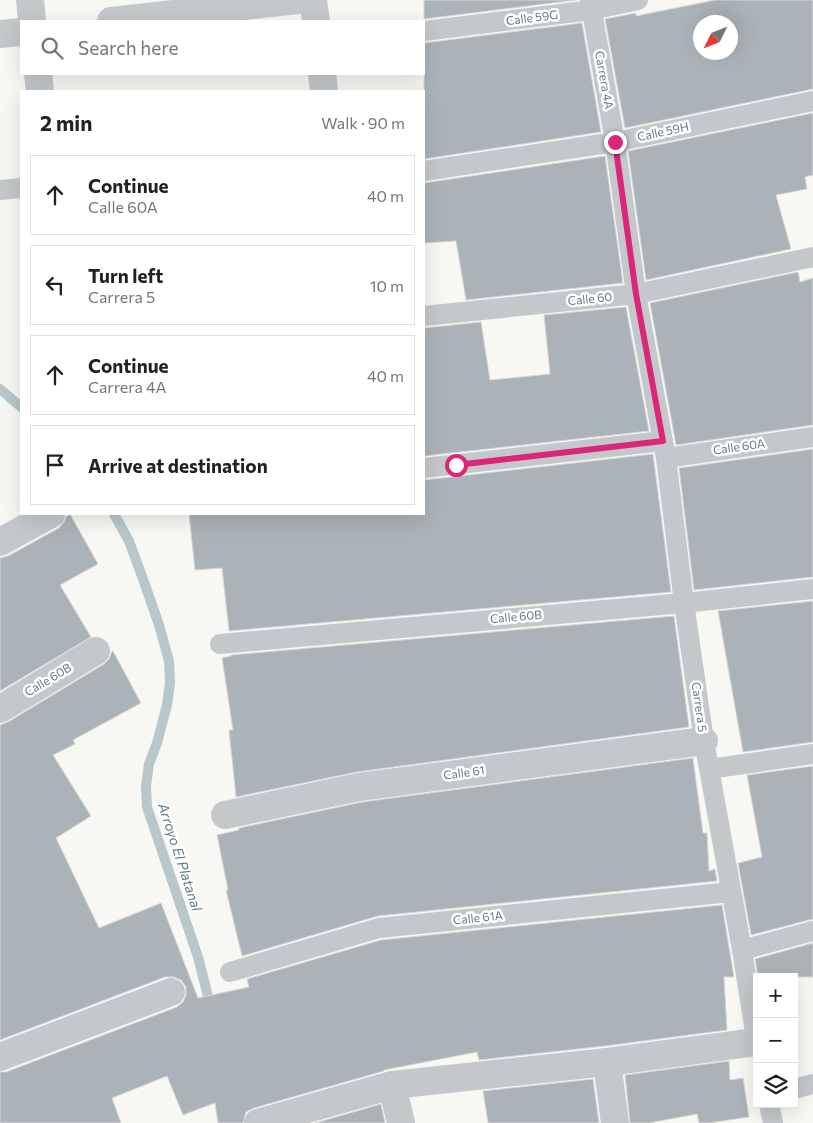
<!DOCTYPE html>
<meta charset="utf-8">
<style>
:root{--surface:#fff;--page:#f6f6f6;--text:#202124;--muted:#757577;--line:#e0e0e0}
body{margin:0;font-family:Commissioner,sans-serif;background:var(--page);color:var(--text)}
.controls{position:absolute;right:15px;bottom:15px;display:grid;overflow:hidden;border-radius:0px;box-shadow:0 5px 20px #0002}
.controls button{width:45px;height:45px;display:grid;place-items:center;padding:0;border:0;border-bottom:1px solid var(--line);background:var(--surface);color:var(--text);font:25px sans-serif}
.compass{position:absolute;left:693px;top:15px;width:45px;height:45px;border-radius:50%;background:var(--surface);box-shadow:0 5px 20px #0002;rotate:227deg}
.stop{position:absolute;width:15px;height:15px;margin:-11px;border:4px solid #db2777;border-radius:50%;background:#fff}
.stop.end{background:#db2777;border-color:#fff;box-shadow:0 1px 5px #0008}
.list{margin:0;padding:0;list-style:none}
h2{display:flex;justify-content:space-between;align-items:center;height:65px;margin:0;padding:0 20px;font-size:21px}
h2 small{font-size:16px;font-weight:400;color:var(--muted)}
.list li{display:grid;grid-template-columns:32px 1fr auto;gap:15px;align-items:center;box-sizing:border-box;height:80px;margin:0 10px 10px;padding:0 10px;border:1px solid var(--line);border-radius:0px}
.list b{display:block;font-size:19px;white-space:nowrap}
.list p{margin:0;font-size:16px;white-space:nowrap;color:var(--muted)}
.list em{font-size:16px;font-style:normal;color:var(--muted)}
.icon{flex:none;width:28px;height:28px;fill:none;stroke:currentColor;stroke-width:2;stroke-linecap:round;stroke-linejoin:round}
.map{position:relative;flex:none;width:813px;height:1123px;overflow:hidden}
.search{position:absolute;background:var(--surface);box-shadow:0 5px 20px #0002;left:20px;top:20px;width:405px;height:55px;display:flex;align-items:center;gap:12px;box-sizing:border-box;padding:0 18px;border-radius:0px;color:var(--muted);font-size:19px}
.panel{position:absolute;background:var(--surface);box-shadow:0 5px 20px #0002;left:20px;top:90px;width:405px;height:425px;border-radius:0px}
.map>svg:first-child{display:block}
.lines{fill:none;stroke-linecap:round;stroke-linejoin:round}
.stream{stroke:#b9c7ca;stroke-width:10}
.building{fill:#abb3b9;stroke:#d8d8d6;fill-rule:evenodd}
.service{stroke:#c4c8cb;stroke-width:20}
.minor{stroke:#c4c8cb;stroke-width:28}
.route{stroke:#db2777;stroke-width:6}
.labels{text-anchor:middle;stroke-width:5;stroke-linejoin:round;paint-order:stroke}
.street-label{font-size:12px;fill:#657885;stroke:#fff}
.water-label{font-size:14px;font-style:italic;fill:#617a82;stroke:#fff}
</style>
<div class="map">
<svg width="813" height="1123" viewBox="0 0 813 1123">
<rect width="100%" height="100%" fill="#f7f7f3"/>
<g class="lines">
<!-- stream -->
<g class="stream">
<path d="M0,389l21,18"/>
<path d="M114,514l15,27 14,38 16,46 10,36 1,22 -3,22 -10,38 -8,21 -3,22 1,21 51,150 13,51"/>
</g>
</g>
<!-- building -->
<g class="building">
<path d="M424,0h152l-152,19z"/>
<path d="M715,0h98v89l-188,39 -20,-109 31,-6v3zM700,22h30v30h-30z"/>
<path d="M582,23l19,109 -177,27v-116z"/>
<path d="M813,113v62l-8,2 2,12 -31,6 15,54 -145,31 -18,-129z"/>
<path d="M605,156l18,127 -157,17 -10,-59 -32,2v-60z"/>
<path d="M798,272l2,10 13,-4v147l-137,20 -26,-142z"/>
<path d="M626,307l23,124 -225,25v-128l57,-6 9,58 60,-6 -6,-59z"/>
<path d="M813,449v128l-119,13 -15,-122z"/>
<path d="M653,454l18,138 -442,39 -7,-63 -27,2 -6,-56h235v-34z"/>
<path d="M70,514l28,50 -38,21 31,52 -91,54v-133l8,-2 51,-28 5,-6 2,-5z"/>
<path d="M813,601v141l-70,10 -25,-141z"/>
<path d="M674,616l15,111 -332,45 -121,25 -7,-67h4l-11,-72 9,-2v-1z"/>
<path d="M112,651h1l28,52 -68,37 2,4 -22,11 38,61 -35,22 43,90 62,-25 37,95 51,-11 -2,-8 134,-39 341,-35 12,72h-10l3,53 -122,16 -126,14 -2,-8 -93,18v1l-130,37 -8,4 -3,11h-25l-3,-20 -32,12 -16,-39 -55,22 9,25h-121v-51h6l171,-65 6,-5 3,-7v-8l-5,-7 -7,-3h-9l-165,63v-315l8,-3 96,-58 5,-5z"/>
<path d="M693,758l10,75h4l2,38 6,-2 2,12 -339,35 -136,40 -16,-66h2l-11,-55 22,-5v-2l123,-26z"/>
<path d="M813,766v153l-62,16 -13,-72 24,-6 -15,-82z"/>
<path d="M813,943v34h-55l-3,-18z"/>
<path d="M729,1061l1,19 13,-2 6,39 -40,6h-10l-2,-9 -48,9h-19l-5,-48z"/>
<path d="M593,1079l6,44h-111l-5,-32z"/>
<path d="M381,1104l4,19h-70z"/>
</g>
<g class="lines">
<!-- service -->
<g class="service">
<path d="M590,0l25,142 21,152 30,164 18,145 20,138 38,209 15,95"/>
<path d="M424,31l168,-21 46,-10"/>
<path d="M424,171l191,-29 198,-41"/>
<path d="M0,190l21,-2"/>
<path d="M424,316l212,-22 177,-37"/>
<path d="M666,458l147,-21"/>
<path d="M424,468l239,-27"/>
<path d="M220,644l464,-41 129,-14"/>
<path d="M709,769l104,-15"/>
<path d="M742,950l71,-19"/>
<path d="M230,972l149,-44 352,-36"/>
<path d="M794,1089l19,-5"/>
<path d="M769,1104l4,19"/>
</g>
<!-- minor -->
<g class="minor">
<path d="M30,0l2,21"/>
<path d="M313,0l3,21"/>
<path d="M111,21l187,-21"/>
<path d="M0,34l21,-2"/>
<path d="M38,74l2,17"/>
<path d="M322,74l2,17"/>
<path d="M0,542l51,-28"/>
<path d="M0,709l96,-58"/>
<path d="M225,815l134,-28 345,-46"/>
<path d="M0,1057l171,-65"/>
<path d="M607,1062l8,61"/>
<path d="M392,1085l9,38"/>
<path d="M258,1123l134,-38 215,-23 149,-20"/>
</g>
</g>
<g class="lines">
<!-- route -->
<path class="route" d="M456,465l207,-24 -27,-147 -21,-152"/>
</g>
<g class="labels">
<!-- street labels -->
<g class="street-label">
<text transform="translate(532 18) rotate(-7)" y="4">Calle 59G</text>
<text transform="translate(604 80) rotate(80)" y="4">Carrera 4A</text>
<text transform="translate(663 132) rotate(-12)" y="4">Calle 59H</text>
<text transform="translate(590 299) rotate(-6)" y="4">Calle 60</text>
<text transform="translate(739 447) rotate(-8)" y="4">Calle 60A</text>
<text transform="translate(516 617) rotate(-5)" y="4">Calle 60B</text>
<text transform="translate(48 680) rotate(-31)" y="4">Calle 60B</text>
<text transform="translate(699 707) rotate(82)" y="4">Carrera 5</text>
<text transform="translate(464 773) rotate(-8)" y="4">Calle 61</text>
<text transform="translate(478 918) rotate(-6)" y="4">Calle 61A</text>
</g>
<!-- water labels -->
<g class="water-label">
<text transform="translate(180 857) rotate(72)" y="5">Arroyo El Platanal</text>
</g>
</g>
</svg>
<div class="controls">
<button>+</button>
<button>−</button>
<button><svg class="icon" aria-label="layers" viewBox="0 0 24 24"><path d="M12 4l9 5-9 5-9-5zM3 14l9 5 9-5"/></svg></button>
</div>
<svg class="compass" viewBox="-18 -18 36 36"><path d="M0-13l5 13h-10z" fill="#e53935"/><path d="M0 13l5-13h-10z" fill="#757577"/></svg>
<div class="stop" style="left:456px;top:465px"></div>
<div class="stop end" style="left:615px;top:142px"></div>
<div class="search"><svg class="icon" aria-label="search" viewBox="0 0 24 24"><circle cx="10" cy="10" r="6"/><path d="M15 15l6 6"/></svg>Search here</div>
<section class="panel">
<h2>2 min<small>Walk · 90 m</small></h2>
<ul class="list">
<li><svg class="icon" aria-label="ahead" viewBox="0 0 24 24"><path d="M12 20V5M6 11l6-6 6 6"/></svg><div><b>Continue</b><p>Calle 60A</p></div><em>40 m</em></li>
<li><svg class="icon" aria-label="left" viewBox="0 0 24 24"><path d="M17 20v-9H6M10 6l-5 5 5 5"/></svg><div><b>Turn left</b><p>Carrera 5</p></div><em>10 m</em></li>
<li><svg class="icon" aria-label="ahead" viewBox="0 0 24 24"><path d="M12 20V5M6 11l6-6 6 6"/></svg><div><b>Continue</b><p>Carrera 4A</p></div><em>40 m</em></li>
<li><svg class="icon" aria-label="arrive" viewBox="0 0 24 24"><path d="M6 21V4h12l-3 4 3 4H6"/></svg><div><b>Arrive at destination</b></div></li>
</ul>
</section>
</div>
